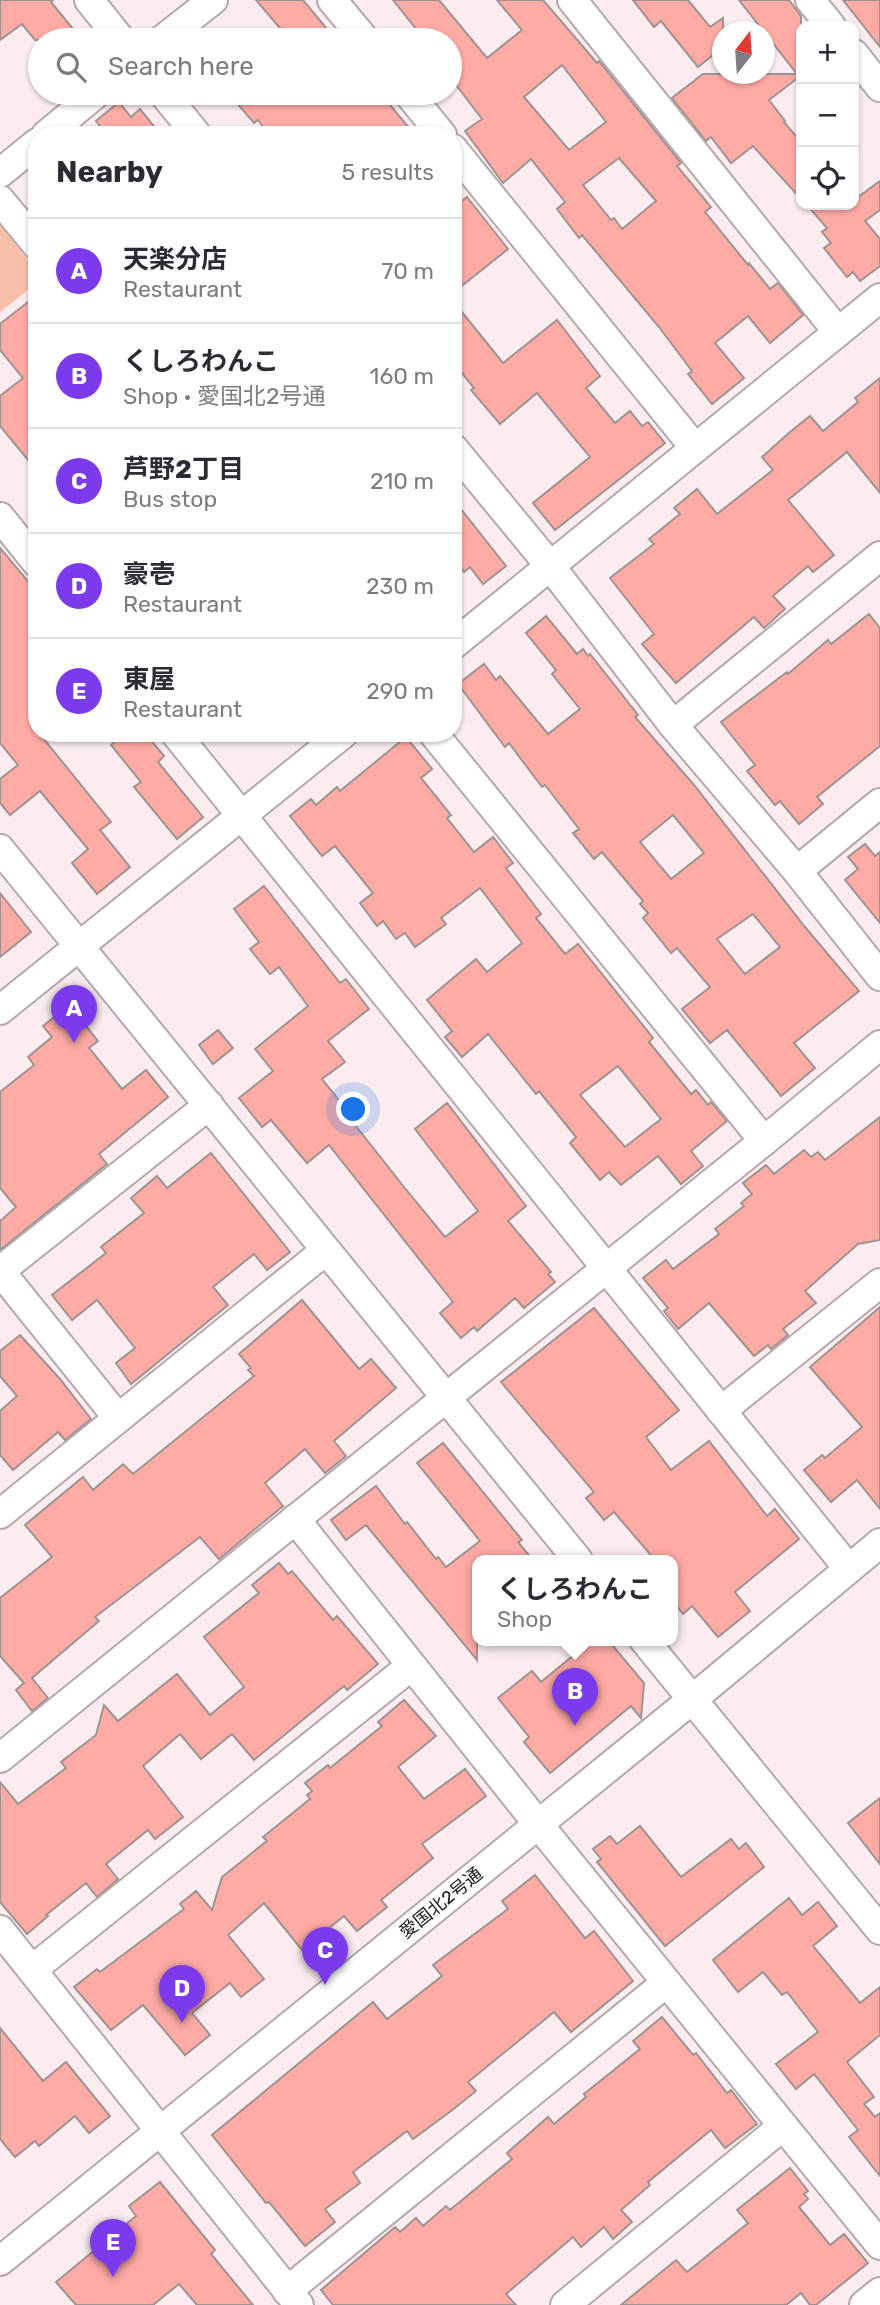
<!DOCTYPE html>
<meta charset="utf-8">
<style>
:root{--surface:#fff;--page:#f2f2f3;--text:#2b2b33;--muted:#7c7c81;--line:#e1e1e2;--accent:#7c3aed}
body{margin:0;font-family:Rubik,"Noto Sans JP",sans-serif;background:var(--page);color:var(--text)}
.controls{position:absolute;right:21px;top:21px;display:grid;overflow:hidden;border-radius:14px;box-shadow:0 2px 5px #0004}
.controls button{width:63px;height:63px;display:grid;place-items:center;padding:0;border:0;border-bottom:2px solid var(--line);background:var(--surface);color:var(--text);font:35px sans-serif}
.compass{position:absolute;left:712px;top:21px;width:63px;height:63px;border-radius:50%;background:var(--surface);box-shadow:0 2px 5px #0004;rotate:17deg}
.you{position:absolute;left:354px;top:1110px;width:24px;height:24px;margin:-18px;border:5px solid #fff;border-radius:50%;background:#1a73e8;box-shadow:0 0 0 10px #1a73e833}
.badge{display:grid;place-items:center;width:46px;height:46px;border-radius:50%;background:var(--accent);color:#fff;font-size:23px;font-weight:700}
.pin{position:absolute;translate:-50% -58px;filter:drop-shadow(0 2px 4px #0008)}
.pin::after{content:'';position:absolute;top:37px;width:24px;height:21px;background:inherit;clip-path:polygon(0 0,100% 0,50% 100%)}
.popup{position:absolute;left:472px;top:1555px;width:206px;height:91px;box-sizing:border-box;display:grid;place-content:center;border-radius:14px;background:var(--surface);filter:drop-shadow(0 2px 5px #0005);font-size:23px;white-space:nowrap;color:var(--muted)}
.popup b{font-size:26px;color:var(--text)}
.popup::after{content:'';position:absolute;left:50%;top:100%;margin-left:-14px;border:14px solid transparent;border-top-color:var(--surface)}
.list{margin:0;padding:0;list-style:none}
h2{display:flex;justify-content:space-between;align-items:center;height:91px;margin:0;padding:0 28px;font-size:30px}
h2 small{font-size:23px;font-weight:400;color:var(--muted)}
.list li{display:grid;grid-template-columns:46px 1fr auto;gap:21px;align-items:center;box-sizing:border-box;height:105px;padding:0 28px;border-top:2px solid var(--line)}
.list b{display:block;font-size:26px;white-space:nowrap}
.list p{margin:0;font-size:23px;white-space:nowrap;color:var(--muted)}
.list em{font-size:23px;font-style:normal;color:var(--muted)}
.icon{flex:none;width:38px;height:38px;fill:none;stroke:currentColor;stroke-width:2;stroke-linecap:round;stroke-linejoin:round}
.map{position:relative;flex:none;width:880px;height:2305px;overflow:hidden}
.search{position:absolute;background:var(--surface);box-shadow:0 2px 5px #0004;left:28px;top:28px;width:434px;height:77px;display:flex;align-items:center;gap:18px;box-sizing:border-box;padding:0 24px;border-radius:38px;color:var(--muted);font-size:26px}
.panel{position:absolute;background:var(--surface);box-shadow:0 2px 5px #0004;left:28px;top:126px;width:434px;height:616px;border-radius:28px}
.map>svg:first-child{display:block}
.green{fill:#f7bea8}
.building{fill:#feaaa5;stroke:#9f9392;stroke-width:2;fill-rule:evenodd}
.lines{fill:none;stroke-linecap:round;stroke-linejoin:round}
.minor-casing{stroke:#b4a8aa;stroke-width:32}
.minor{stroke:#fff;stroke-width:28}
.labels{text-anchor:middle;stroke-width:7;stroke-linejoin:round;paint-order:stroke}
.street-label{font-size:18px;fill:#1e191a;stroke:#fdfdfd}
</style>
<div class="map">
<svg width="880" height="2305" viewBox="0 0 880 2305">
<rect width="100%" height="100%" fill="#faecef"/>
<!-- green -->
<path class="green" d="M0,224l37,48v11l-37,29z"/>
<!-- building -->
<g class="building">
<path d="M0,0h53l-2,2 31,38h-47l-13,-16 -22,16z"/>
<path d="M256,0h47l33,40h-46z"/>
<path d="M393,0h46l48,58 35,-28 -25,-30h46l54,63 2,-2 82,102 -4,3 34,41 -6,5 43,53 1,-2 21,26 8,-6 25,32 -33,28 -22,-27 -33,27 29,35 -32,26 -24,-30 4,-3 -33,-44 -77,-92 -3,3 -22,-29 8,-7 -34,-43 -28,24 -38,-52 17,-12 -32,-42v-37h-25zM562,65l44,57 -37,28 -45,-53zM619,158l37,43 -34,28 -8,-11 -3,2 -28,-35z"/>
<path d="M633,0h55l22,27 13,-9v29l-25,20 -37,-46 -7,6z"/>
<path d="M739,0h50l12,16v63l-2,-2 -30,23 16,21 -1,1 17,20v57l-48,-53 -22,17 -20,-26 -5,4 -34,-43 31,-24h94z"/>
<path d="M843,0h37v47z"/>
<path d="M228,93h152l35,42h-146l-11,-15 -4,3z"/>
<path d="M119,102l12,15 9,-8 21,26h-54l-11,-14z"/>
<path d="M880,181v29l-15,11 15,18v27l-20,15 -7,-9 -6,5 -23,-29 7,-5 -9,-11 5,-4 -20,-23h47v-5z"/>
<path d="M467,197l41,52 -55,44v-85z"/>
<path d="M37,295v176l-37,-45v-30l23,-18 -23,-28v-26z"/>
<path d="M453,301l50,62 54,-43 43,56 -14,12 29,35 15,-12 12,15 6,-4 17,21 -110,87 -22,-27 57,-46 -53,-64 -37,31 -29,-34 3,-2 -21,-26z"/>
<path d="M880,378v115l-33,-41 -59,48 46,55 -21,17 -5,-6 -35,30 12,13 -21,19 -10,-11 -78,66 -34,-39 12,-10 -44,-56 44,-34 -5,-5 31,-25 -6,-6 23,-19 20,25 56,-44 -11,-13 28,-25 20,-16 13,15 35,-29 -3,-4z"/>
<path d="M453,499l53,67 -23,18 -13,-17 -6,5 -11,-14z"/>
<path d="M0,548l37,44v141h2l72,89 -11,8 30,37 -33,27 -25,-31 16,-14 -48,-58 -30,24 -10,-12v-24l18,-14 -18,-22z"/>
<path d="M869,614l11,14v118l-63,51 6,7 -24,20 -19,-23 -5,4 -28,-34 8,-6 -34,-43 66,-50 1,2 40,-34 3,4z"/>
<path d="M546,616l31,38 6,-5 5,7 2,-2 48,61 -3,2 59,68 111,142 54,64 -65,52 21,25 -34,28 -54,-66 -17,13 -28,-34 28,-22 -33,-39 -6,5 -28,-35 5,-5 -8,-9 3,-3 -41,-49 -8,7 -21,-26 6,-4 -34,-44 -3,2 -33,-44 -4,4 -47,-63 26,-20 12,16 4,-4 48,58 32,-25 -28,-35 4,-4 -30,-37zM673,815l31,38 -33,26 -31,-37zM753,914l27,33 -35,27 -28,-35z"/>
<path d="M125,733h20l19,23 -6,6 45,55 -26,22 -43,-52 7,-5 -30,-37z"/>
<path d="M406,737l26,32 -11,9 30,37 -4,3 27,34 19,-15 20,26 -7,5 35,46 -5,4 29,36 13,-10 75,94 -4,4 42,52 5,-4 12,15 3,-3 16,19 -36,30 12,15 -22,18 -23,-28 -37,29 -12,-13 -9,8 -30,-37 6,-6 -37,-46 -3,3 -48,-60 -26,23 -17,-20 7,-6 -25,-31 49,-41 11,13 35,-29 -42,-55 -39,30 5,6 -31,23 -10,-14 -9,6 -13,-18 -6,5 -17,-23 13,-10 -38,-47 -13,10 -32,-40 21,-17 5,6 21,-18 3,4zM618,1066l43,53 -36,28 -45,-52z"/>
<path d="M865,844l10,12 5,-4v71l-35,-43 13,-11 -10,-12z"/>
<path d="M264,886l76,97 6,-4 23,30 -41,32 17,21 -23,17 32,40 -2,2 52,66 41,50 33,-26 -63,-82 32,-26 79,103 -18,15 43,51 -3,2 7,8 -31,26 -9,-10 -38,33 -3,-4 -13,11 -21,-25 13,-11 -124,-157 -22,18 -36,-43 -9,7 -23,-29 34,-27 -18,-22 53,-43 -29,-39 -9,7 -20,-25 9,-7 -25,-33z"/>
<path d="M0,893l31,39 -31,25z"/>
<path d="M69,1005l29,36 -9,7 33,41 24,-19 22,27 -69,57 8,10 -107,86v-29l16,-14 -16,-19v-96l34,-27 -6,-8 24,-20 -9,-11z"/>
<path d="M218,1030l15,18 -20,16 -14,-19z"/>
<path d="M880,1117v123l-22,4 -53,47 11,12 -33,26 5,6 -17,14 -3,-4 -14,11 -45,-53 -31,26 -14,-18 4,-3 -25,-30 23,-18 7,9 46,-35 -4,-5 29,-23 -3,-3 11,-9 -9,-11 23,-18 8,9 30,-24 7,7 7,-5 7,8z"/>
<path d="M211,1153l79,99 -23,18 -13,-16 -41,33 15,18 -97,79 -15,-21 19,-15 -38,-48 -25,20 -20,-25 54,-42 -5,-6 43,-34 -13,-15 26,-22 10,12z"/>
<path d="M302,1300l57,69 12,-10 25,29 -62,53 12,15 -21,17 -20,-24 -40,34 18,23 -64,53 -19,-22 -105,80 4,4 -67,57 16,20 -16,13 -16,-21 8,-7 -24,-27v-58l52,-41 -27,-32 58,-48 10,13 30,-26 10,10 121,-98 -6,-6 3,-2 -12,-14z"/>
<path d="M880,1307v202l-23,-29 -26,22 -27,-32 18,-15 3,3 37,-31 -52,-60z"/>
<path d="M594,1308l85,102 -33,27 25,33 38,-29 58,75 8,-7 24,30 -64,53 15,19 -32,26 -26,-31 -9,8 -10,-13v-41h-18l-41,-48 -10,8 -18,-22 8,-6 -93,-110z"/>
<path d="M20,1335l40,44 31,40 -26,21 -7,-8 -45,38 -13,-15v-44l17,-15 -17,-20v-25z"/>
<path d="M443,1443l79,97 -4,2 15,18h-56v100l-111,-135 -20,15 -15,-20 45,-34 29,38 2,-2 29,37 2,-2 8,10 34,-26 -63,-78z"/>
<path d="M279,1563l9,11 4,-3 41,49 4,-4 41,48 -31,26 -3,-4 -90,74 -22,-26 -31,25 -21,-25 -37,32 40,51 -28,22 -7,-9 -42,34 12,15 -21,18 -11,-14 -40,32 2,1 -21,18 -27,-32v-120l18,22 48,-36 -5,-6 35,-27 8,-30 14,16 59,-47 33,41 34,-28 -40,-50 55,-44 -7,-8z"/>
<path d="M592,1640h16l36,43 -3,35 -10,-12 -81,67 -26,-31 5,-5 -31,-39 34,-27 9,11z"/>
<path d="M404,1700l32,36 -38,31 26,32 41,-30 21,27 -64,48 11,14 -52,42 6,7 -30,24 -13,-15 -42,34 -38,-47 -36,32 36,44 -23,18 -11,-14 -38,30 18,22 -25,20 -42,-50 -32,25 -37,-43 23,-18 3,3 84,-63 -4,-5 16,-13 16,19 10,-33 45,-36 -4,-4 47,-38 -3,-4 5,-4 -7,-8 23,-18 2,3 52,-42 -4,-4z"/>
<path d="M880,1798v66l-32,-41z"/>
<path d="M640,1826l41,51 50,-38 8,10 7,-6 18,24 -99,79 -68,-84 4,-3 -8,-10 17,-13 7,8z"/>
<path d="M535,1875l50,63 9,-7 39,50 -62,51 -17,-20 -86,70 8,9 -25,20 -38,28 -6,-8 -54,41 7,11 -35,26 10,13 -30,24 -36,-44 -3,1 -54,-68 161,-133 14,17 55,-43 -9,-11 75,-56 -6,-8z"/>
<path d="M789,1898l13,17 16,-13 19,24 -24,20 47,57 20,-16v48l-33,27 27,35 -10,7 11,13 5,-4v63l-31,-39 9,-7 -44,-56 -18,15 -20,-25 42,-32 -31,-40 -5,3 -19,-23 -25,20 -25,-32z"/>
<path d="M662,2017l31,38 3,-2 31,40 4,-3 26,34 -32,24 -14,-18 -63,52 2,3 -29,25 11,12 -19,17 -9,-12 -23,20 -8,-10 -67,57 10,11h-183l-12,-15 74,-63 5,5 16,-14 7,8 23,-20 4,4 62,-51 -5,-6 41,-36 6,7 32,-27 -2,-3 56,-45 -7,-8z"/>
<path d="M0,2028l43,53 23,-19 44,54 -21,17 -14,-17 -36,30 -4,-5 -20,16 -15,-18z"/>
<path d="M790,2168l18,23 -4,3 4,5 -9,8 31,38 14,-11 24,29 -52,42h-6l-9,-12 -15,12h-165l55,-45 11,12 61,-49 -11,-13z"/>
<path d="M160,2182l55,68 -4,4 42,51h-56l-18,-21 -26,21h-77l-20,-23 80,-66 -7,-10z"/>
</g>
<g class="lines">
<defs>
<g id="minor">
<path d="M89,0l32,40"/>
<path d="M332,0l33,40"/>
<path d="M572,0l266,332"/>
<path d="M810,0l21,26"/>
<path d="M162,40l51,-40"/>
<path d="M854,54l26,33"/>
<path d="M163,93l34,42"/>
<path d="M408,93l34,42"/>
<path d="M46,135l51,-42"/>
<path d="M453,149l242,299"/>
<path d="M0,173l37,-30"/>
<path d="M0,200l37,45"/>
<path d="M453,448l98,119 122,158 124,146 83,105"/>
<path d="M0,517l37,46"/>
<path d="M453,645l427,-347"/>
<path d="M673,725l207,-169"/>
<path d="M175,733l673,835"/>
<path d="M433,733l331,408"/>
<path d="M0,849l578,711"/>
<path d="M797,871l83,-68"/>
<path d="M0,1010l344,-277"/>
<path d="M0,1271l209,-166"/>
<path d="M0,1271l118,147"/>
<path d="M721,1411l159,-128"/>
<path d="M0,1514l325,-263"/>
<path d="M295,1519l243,305 342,421"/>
<path d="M644,1640l236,290"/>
<path d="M0,1758l764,-617 116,-96"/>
<path d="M0,1930l299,375"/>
<path d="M33,1969l378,-303"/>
<path d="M0,2261l694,-563 186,-155"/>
<path d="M287,2291l379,-308"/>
<path d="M565,2305l218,-179"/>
<path d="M864,2305l16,-13"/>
</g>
</defs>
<!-- minor casing -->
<use href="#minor" class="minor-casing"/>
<!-- minor -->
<use href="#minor" class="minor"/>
</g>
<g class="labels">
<!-- street labels -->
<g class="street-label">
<text transform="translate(441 1903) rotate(-39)" y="6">愛国北2号通</text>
</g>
</g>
</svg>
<div class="controls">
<button>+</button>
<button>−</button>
<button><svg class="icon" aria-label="locate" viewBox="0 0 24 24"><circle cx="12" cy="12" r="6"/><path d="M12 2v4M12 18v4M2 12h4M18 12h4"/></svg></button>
</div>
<svg class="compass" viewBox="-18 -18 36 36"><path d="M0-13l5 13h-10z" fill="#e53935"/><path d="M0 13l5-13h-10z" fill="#7c7c81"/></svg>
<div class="you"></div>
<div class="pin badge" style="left:74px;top:1043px">A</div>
<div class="pin badge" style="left:575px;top:1726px">B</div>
<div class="popup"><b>くしろわんこ</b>Shop</div>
<div class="pin badge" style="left:325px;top:1985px">C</div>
<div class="pin badge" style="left:182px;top:2023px">D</div>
<div class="pin badge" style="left:113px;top:2277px">E</div>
<div class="search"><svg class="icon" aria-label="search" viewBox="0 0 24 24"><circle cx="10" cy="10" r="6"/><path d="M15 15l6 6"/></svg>Search here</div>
<section class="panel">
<h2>Nearby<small>5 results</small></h2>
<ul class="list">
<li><span class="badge">A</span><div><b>天楽分店</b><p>Restaurant</p></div><em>70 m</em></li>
<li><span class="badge">B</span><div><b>くしろわんこ</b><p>Shop · 愛国北2号通</p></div><em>160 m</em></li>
<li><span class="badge">C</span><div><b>芦野2丁目</b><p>Bus stop</p></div><em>210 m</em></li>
<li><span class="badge">D</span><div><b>豪壱</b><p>Restaurant</p></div><em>230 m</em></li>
<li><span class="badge">E</span><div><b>東屋</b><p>Restaurant</p></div><em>290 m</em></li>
</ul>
</section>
</div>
